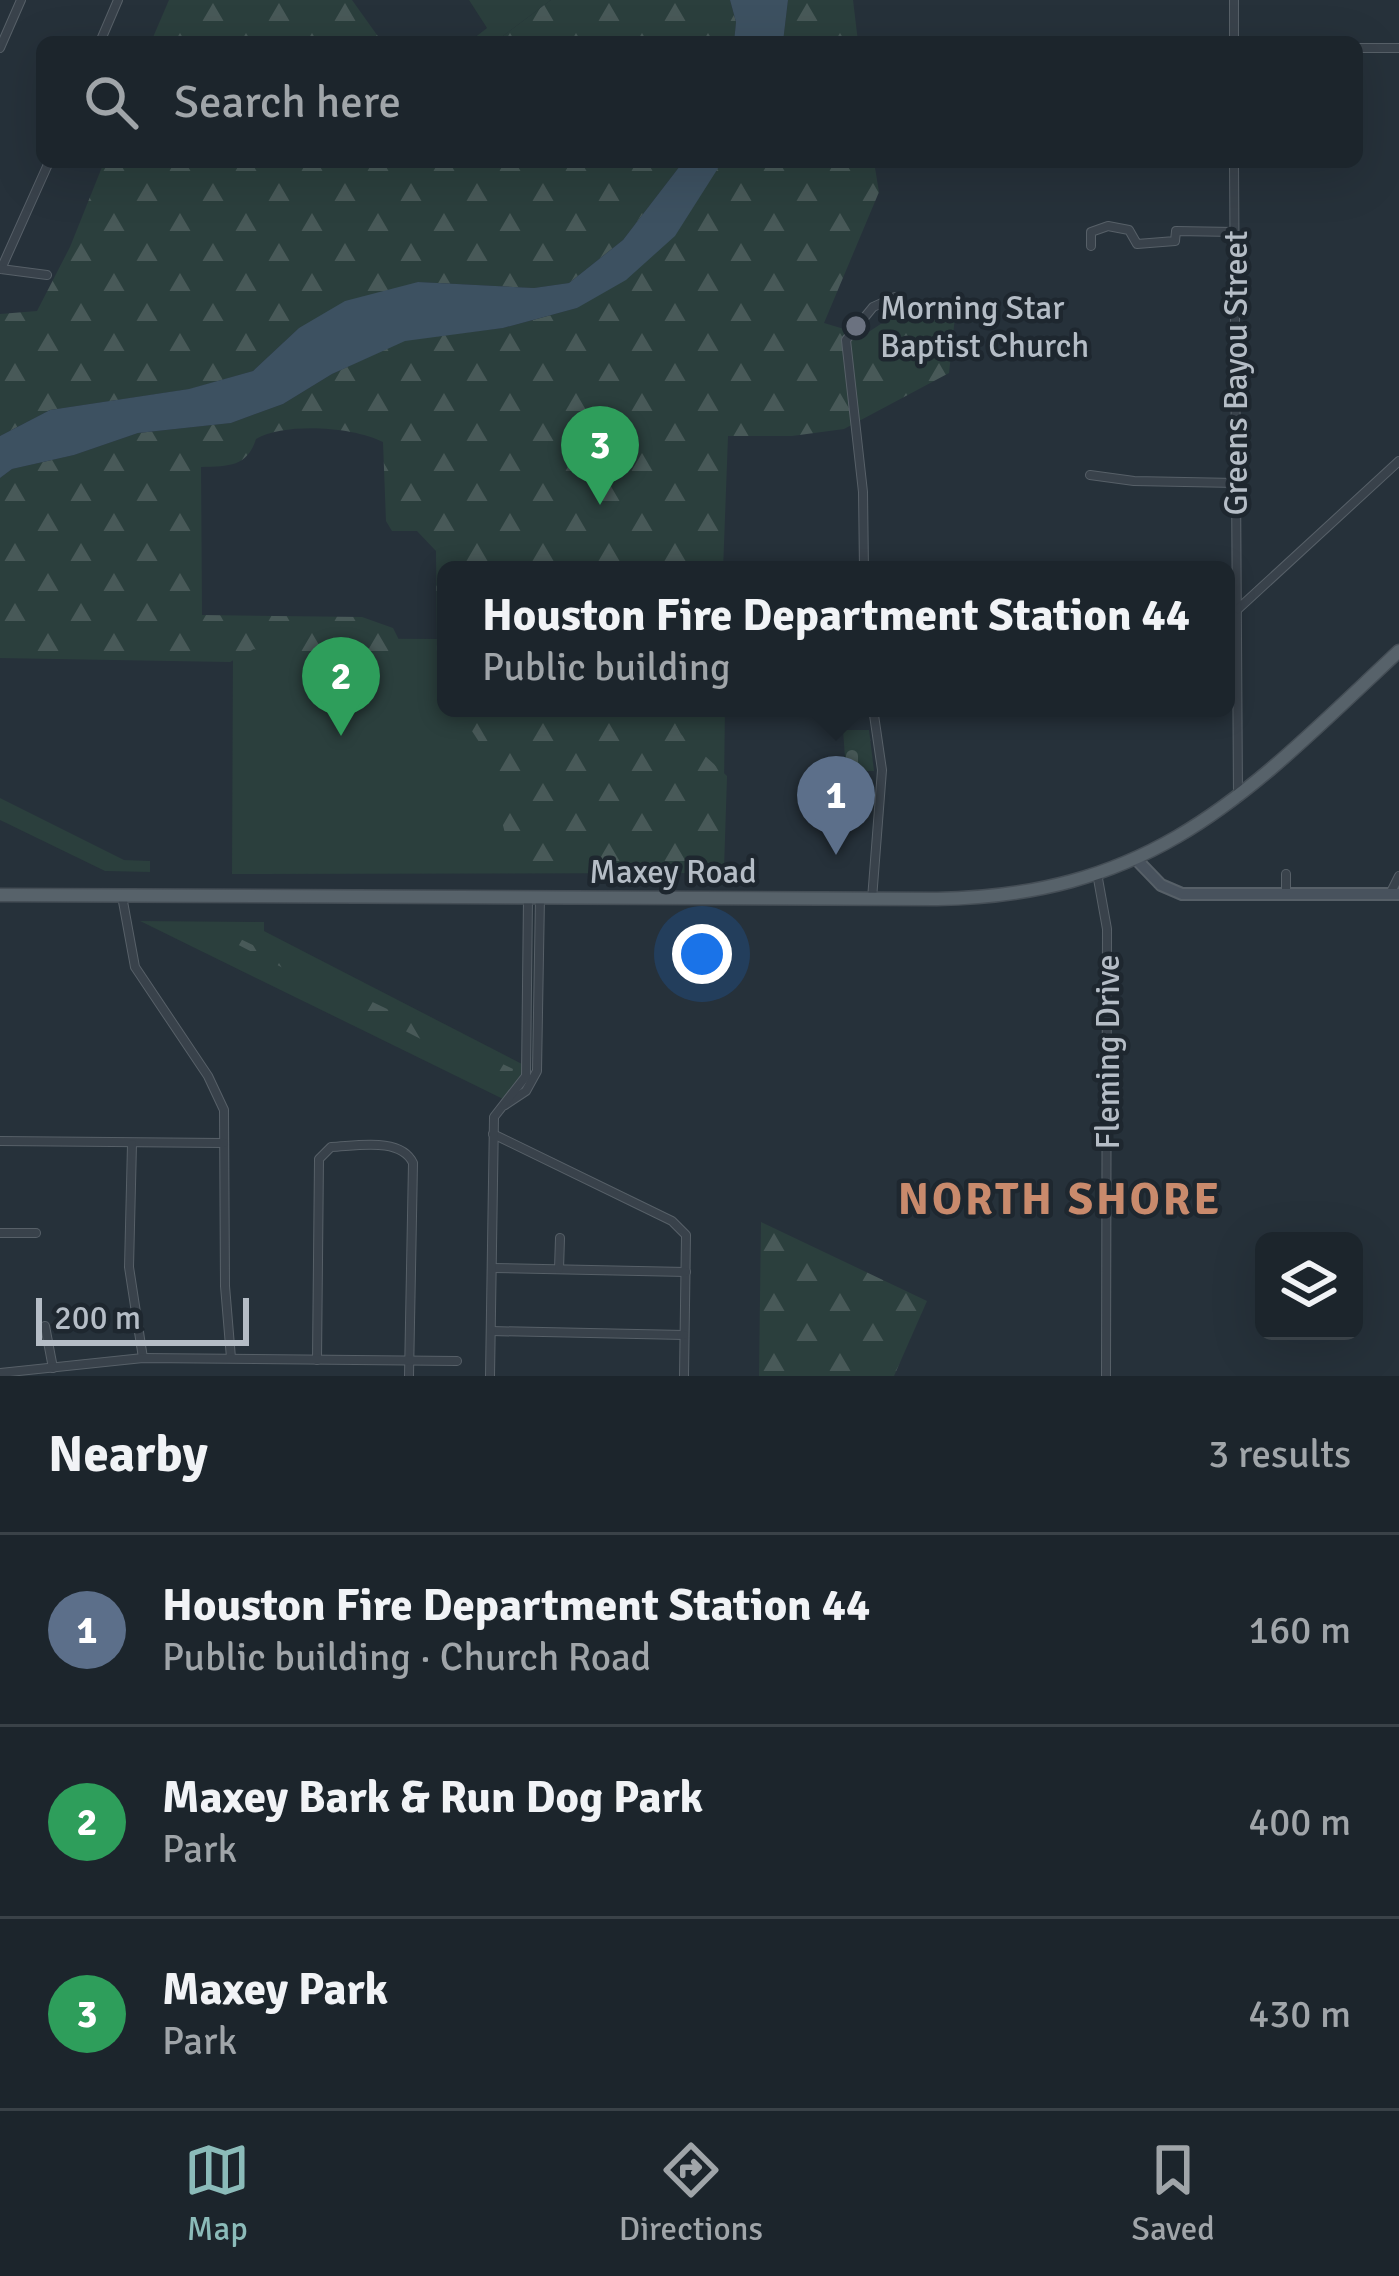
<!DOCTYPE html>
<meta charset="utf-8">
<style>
:root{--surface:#1c252c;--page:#252d34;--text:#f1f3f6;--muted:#a0a5a9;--line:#3a4248;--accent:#8bbbb9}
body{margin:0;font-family:Signika,sans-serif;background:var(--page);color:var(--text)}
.controls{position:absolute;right:36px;bottom:36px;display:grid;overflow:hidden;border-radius:18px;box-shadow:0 12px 48px #0002}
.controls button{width:108px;height:108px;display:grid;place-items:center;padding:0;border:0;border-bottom:3px solid var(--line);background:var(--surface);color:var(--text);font:60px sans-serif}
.scale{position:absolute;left:36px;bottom:30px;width:213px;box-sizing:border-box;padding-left:12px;border:6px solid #b5bdc6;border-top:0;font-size:33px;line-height:42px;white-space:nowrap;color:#b5bdc6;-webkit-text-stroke:9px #1e272f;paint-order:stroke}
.you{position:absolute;left:702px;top:954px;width:42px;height:42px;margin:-30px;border:9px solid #fff;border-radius:50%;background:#1a73e8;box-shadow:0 0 0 18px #1a73e833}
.badge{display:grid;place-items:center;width:78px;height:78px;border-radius:50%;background:var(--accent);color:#fff;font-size:39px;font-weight:700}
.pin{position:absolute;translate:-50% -99px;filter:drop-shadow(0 3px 6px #0008)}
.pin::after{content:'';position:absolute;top:63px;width:42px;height:36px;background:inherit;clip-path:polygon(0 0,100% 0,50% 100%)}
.popup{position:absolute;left:437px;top:561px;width:798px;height:156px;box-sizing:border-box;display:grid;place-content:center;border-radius:18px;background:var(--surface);filter:drop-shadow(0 3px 9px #0005);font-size:39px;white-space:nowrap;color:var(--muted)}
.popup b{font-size:45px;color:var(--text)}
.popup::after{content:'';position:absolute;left:50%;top:100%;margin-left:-24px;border:24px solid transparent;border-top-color:var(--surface)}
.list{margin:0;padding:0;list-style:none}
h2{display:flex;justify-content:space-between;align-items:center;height:156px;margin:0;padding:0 48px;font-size:51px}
h2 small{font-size:39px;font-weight:400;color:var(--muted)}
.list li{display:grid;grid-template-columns:78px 1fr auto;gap:36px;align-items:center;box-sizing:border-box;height:192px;padding:0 48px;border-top:3px solid var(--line)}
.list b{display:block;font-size:45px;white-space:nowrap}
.list p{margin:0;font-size:39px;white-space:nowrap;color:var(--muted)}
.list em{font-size:39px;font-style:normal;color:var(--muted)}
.icon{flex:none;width:66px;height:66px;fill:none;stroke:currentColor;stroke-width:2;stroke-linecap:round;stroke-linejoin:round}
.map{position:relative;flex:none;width:1399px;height:1376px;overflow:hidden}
.search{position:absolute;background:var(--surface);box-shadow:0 12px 48px #0002;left:36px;right:36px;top:36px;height:132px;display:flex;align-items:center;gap:30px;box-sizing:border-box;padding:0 42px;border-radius:18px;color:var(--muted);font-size:45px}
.sheet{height:732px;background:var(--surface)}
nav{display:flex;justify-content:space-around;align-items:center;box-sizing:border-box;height:168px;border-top:3px solid var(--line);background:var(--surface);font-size:33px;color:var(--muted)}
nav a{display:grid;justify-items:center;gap:6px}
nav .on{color:var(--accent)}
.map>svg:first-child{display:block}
.green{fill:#2b3f3d}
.forest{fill:url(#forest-firs)}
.cemetery{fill:url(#cemetery-stones)}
.water{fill:#3d5161}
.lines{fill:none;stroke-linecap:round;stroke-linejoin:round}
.street-casing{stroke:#576068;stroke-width:10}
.secondary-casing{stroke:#576068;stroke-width:14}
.primary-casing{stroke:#454e56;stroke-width:15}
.street{stroke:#39424b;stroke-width:8}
.secondary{stroke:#48525d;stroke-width:10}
.primary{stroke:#57626a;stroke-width:12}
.worship-dot{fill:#6b7280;stroke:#1e272f;stroke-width:4.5}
.labels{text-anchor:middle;stroke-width:9;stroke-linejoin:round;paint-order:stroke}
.poi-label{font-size:33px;fill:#b5bdc6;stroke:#1e272f;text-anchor:start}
.street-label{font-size:33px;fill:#b5bdc6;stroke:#1e272f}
.district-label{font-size:45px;font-weight:bold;letter-spacing:3px;fill:#c98a6c;stroke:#1e272f}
</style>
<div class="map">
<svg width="1399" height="1376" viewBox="0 0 1399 1376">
<defs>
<pattern id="forest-firs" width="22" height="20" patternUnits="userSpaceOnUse" patternTransform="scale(3)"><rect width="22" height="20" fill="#2b3f3d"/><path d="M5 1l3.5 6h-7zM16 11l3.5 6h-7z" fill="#485958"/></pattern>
<pattern id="cemetery-stones" width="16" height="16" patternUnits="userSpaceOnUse" patternTransform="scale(3)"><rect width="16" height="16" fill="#2b3f3d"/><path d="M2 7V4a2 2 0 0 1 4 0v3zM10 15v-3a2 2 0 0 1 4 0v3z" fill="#485958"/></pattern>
</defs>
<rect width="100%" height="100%" fill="#26313a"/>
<!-- green -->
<g class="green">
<path d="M469,0h82l-56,42h-26l18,-14z"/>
<path d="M233,638l213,1v69h279l-2,165 -491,1z"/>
<path d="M0,798l124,62 26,1v11l-45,-1 -105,-51z"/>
<path d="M140,921l124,1v9l258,133v12l-19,23z"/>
</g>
<!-- forest -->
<g class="forest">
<path d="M169,0h183l30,42h-231z"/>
<path d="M551,0h179l6,22 -2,20h-239z"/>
<path d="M788,0h65l5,42h-75z"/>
<path d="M104,162h579l-60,78 -54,43 -35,5 -116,-6 -119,46 -46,43 -63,18 -140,21 -50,26v-122l37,-3 33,-64z"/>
<path d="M722,162h152l5,30 -55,131 40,12 38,-25 54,-3 -7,66 -105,56 -52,7h-64l-5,134h-277v112l-9,-26 -1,-105 -19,-20h-25l-6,-10 -3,-79c-30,-15 -97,-20 -127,-3 -9,28 -27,27 -55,28l1,148 160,2 31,11 13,26c-50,5 -105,13 -152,-5l-24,13 -230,-4v-180l12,-9 62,-14 64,-22 93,-10 52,-19 49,-30 73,-34 98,-12 74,-20 131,-126z"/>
<path d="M457,708h210l14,26 46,42 -3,92 -211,-4 -30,-116z"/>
<path d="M198,924h11l304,145 -2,9 -9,3z"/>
<path d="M761,1222l166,79 -33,75h-135z"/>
</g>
<!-- cemetery -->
<path class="cemetery" d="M843,730h26l5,41h-28z"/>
<!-- water -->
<g class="water">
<path d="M730,0h58l-5,42h-49l2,-20z"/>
<path d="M683,162h39l-47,74 -49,44 -49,28 -74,20 -98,13 -73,33 -49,30 -52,19 -93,10 -64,22 -62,14 -12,9v-42l50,-26 139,-21 64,-18 46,-43 46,-27 73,-19 116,6 35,-5 54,-43z"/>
</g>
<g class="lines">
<defs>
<g id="street">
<path d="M100,42l18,-42"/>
<path d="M1234,42v-42"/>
<path d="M0,48l21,-48"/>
<path d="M1357,48h42"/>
<path d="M1234,162l4,636"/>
<path d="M1091,246v-14l17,-6 21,4 8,14 38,-3 1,-10 58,1"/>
<path d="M1,269l48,-107"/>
<path d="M1,269l46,6"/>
<path d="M1090,475l44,6 102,2"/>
<path d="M864,570l-1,-78 -17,-152 27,-33 22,-10"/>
<path d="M1238,609l161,-148"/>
<path d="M1097,873l10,56 -1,447"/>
<path d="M1286,894v-20"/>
<path d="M1390,894l9,-18"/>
<path d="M122,896l13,71 73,109 16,34 1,176 6,72"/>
<path d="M872,899l10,-129 -9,-62"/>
<path d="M505,1105l21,-14 11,-20 3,-174"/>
<path d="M493,1134l179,87 14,14 -2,141"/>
<path d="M0,1141l224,2"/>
<path d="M132,1144l-3,123 14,91"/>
<path d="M0,1233h36"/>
<path d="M492,1268l194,4"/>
<path d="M559,1269l1,-31"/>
<path d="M45,1326l8,42"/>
<path d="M491,1331l193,4"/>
<path d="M317,1360l2,-201 12,-12c26,-1 70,-10 82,16l-4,213"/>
<path d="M0,1373l143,-15 314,3"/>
<path d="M490,1376l4,-259 32,-41 2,-178"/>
</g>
<path id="secondary" d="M1136,859l25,26 21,9h217"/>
<path id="primary" d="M0,895l937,4c221,-4 312,-108 462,-248"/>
</defs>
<!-- street casing -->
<use href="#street" class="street-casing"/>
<!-- secondary casing -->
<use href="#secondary" class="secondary-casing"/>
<!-- primary casing -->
<use href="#primary" class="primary-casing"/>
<!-- street -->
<use href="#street" class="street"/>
<!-- secondary -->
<use href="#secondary" class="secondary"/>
<!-- primary -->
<use href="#primary" class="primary"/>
</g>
<!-- markers -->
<circle class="worship-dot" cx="856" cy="326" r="12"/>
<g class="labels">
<!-- poi labels -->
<g class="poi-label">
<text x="880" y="319">Morning Star<tspan x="880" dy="38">Baptist Church</tspan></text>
</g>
<!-- street labels -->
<g class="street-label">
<text transform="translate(1235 373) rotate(-90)" y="12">Greens Bayou Street</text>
<text x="673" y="883">Maxey Road</text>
<text transform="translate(1107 1052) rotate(-90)" y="12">Fleming Drive</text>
</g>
<!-- district labels -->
<g class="district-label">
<text x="1060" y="1214">NORTH SHORE</text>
</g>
</g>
</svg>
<div class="controls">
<button><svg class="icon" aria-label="layers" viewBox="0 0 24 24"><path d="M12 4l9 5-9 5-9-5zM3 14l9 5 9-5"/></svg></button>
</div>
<div class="scale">200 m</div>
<div class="you"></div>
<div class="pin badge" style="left:836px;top:855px;background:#5c6f8a">1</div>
<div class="popup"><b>Houston Fire Department Station 44</b>Public building</div>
<div class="pin badge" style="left:341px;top:736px;background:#2e9e5b">2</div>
<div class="pin badge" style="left:600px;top:505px;background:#2e9e5b">3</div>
<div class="search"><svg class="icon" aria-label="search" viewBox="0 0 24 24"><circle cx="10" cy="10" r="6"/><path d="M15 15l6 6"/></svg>Search here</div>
</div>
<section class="sheet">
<h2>Nearby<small>3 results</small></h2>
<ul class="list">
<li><span class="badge" style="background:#5c6f8a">1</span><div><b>Houston Fire Department Station 44</b><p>Public building · Church Road</p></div><em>160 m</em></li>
<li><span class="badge" style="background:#2e9e5b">2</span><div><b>Maxey Bark &amp; Run Dog Park</b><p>Park</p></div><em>400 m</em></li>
<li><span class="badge" style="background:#2e9e5b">3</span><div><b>Maxey Park</b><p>Park</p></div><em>430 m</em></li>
</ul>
</section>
<nav>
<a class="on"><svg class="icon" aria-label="map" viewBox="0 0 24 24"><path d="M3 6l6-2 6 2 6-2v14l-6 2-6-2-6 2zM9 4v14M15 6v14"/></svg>Map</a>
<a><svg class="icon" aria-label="directions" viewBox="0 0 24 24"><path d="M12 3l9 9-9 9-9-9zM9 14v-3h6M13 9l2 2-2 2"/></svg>Directions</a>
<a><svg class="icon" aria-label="saved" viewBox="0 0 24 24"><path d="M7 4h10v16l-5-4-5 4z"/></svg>Saved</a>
</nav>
